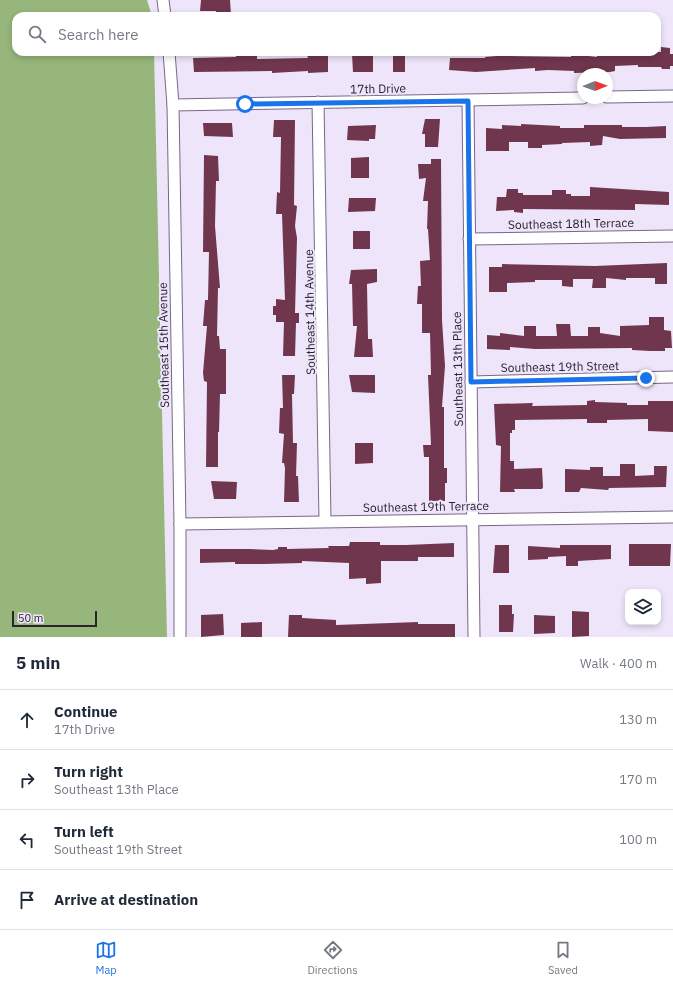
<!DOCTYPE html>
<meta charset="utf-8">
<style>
:root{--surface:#fff;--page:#f2f2f3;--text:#1f2937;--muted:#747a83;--line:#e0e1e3;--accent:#1a73e8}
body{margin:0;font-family:"IBM Plex Sans",sans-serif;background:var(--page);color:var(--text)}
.controls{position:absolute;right:12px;bottom:12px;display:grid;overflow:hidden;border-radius:8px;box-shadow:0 2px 6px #0003}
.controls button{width:36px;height:36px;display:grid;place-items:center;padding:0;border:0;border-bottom:1px solid var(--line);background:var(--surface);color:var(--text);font:20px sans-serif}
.compass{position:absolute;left:577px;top:68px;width:36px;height:36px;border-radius:50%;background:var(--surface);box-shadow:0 2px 6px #0003;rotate:89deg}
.scale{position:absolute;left:12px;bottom:10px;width:85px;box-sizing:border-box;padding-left:4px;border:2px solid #28232f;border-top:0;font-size:11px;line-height:14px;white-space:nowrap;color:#28232f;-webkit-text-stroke:3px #eee5fa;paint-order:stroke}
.stop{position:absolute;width:12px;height:12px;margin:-9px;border:3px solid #1a73e8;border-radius:50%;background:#fff}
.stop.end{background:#1a73e8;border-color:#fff;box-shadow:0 1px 4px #0008}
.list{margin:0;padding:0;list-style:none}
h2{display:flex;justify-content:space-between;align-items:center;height:52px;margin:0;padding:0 16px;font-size:17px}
h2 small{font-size:13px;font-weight:400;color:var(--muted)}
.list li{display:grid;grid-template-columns:26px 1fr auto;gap:12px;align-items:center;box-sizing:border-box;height:60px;padding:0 16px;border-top:1px solid var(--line)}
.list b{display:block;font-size:15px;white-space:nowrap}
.list p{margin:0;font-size:13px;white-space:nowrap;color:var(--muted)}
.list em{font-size:13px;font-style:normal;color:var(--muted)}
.icon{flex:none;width:22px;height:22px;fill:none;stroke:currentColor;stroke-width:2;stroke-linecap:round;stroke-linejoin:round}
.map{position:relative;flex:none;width:673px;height:637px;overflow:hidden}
.search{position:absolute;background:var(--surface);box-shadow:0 2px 6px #0003;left:12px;right:12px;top:12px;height:44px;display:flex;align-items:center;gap:10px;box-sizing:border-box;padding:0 14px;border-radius:12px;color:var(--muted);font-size:15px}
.sheet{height:292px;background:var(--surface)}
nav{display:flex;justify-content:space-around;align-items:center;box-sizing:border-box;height:56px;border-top:1px solid var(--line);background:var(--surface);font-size:11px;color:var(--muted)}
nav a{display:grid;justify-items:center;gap:2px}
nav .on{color:var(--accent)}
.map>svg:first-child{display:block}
.forest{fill:#97b67b}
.building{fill:#70364d}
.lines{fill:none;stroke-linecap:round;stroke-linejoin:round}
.minor-casing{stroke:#766886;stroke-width:13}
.minor{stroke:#fff;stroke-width:11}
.route{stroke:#1a73e8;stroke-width:5}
.labels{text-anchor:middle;stroke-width:4;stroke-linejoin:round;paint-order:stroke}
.street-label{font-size:12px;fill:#28232f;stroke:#eee5fa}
</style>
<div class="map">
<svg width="673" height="637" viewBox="0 0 673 637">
<rect width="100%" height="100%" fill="#eee5fa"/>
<!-- forest -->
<path class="forest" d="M0,0h147l5,16h-136v36h138l13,585h-167z"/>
<!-- building -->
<g class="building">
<path d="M201,0h29l1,15h-15v-4h-16z"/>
<path d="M661,47l9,1v6h3v12h-3v3h-8l-1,-2h-23v-2l-23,1v5l-5,1 -36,1v-2l-26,-1 -13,1v-3l-59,4 -27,-2 1,-12h35v-1l12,-1 1,-4h10v4l63,1v-3l26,3v-5h64z"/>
<rect x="393" y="52" width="12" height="20"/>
<path d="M257,53v6l51,-1 -1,-3h21v17l-20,1v-2l-36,2v-2l-78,1 -1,-14 43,-1v-3z"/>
<path d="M352,54h21v18h-20z"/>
<path d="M425,119h15l-2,28h-13v-13h-3z"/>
<path d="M274,120h21l-1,85 3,1 -2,20 2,12 -2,75h4v10h-3l-1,33h-12l1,-34h-8v-7h-3v-9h3v-7l9,1 -3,-86h-6l1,-22 3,1 1,-56h-8z"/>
<path d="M203,123h29l1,14 -29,-1z"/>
<path d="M521,124l39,2v2h24v-3h38v2h24l20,-1v12l-46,1 -17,-3 -1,9 -12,1v-4l-28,1v1l-20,1v3h-14v-6h-19v9h-23v-23l16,1v-4l19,1z"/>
<path d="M376,125l-1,14h-6v2l-22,-1 1,-14z"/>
<path d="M204,155l14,1 1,25h-3l-1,45 5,62h-2l-1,48h2l1,13h6v45h-6l-1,38h-1v35h-12l1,-85 -3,-1 -1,-8 4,-47h-4l2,-26h3l1,-48h-6z"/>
<path d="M369,157v21h-18v-20z"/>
<path d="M431,159h10l1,161 3,46 -3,41h2v61h3v15h-2v18h-16v-44h-5l-1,-12h8l-3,-70h3l-1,-42h-8v-29h-5l1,-18h3l-1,-25 10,-1 -2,-31h-1l1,-28h-5l3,-23 -7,1 -1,-15h13z"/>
<path d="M590,187l79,5v13l-34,-1v6l-112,-1v4l-9,-1v-2l-18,1 1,-14h9l1,-8h11v4h5v2h29v-5h14v4h5v2h19z"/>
<path d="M349,198h27l-1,13 -27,1z"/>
<rect x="353" y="231" width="17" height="18"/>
<path d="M667,263v21h-12v-6h-29v2l-20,-2v10h-14l1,-9h-20v8l-11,-1v-6h-27v2l-28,1v9h-18v-25h13v-3l93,2z"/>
<path d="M377,269v13l-10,2 1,55h4l1,18h-19l3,-31h-4l-1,-42h-3l2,-14z"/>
<path d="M649,317h15v13l7,1 1,17h-7v3h-15l-18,-1v-2l-97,1 -25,-2v3l-23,-1v-14l13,1v-3l24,3v-10h12v10h21l-1,-12h14l1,12h17v-9h12v6l20,3v-10l29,-1z"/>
<path d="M282,375h13l-1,19h-2l1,49h4l-1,33h2l1,26h-15l1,-34 -1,-5h-2l2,-29 -5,-1 1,-25h3z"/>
<path d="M349,375h26v18l-23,-1z"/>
<path d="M595,400v2l32,1v2h21v-4h25v31l-25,-1v-12l-41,1v3h-20v-4l-72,1v10h-3v3h-2v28h4v8l28,-1 1,19 -1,2h-28l1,3h-15l1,-46 -5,-1 -2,-41 39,-1 -1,3 55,-1v-4z"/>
<path d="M355,443h18v20l-18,1z"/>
<path d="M620,464h15v12l19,-1v-9h13l-1,21 -57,1 -1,2 -27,-2 -2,4h-14v-23l25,1v-3h13v9h17z"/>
<path d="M211,481l26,1 -1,17h-22z"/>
<path d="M350,542h30v3h26l48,-2v14h-36v4h-37v22l-15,1v-6l-17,1v-16l-47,-2v2l-38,1h-29v-2l-35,1v-14h48l25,1 5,-1v-2h9v2l42,-1 -1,-2h21z"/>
<path d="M629,544h42l-1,22h-41z"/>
<path d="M495,545h14v28h-16z"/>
<path d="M560,545h51v14l-33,2v5h-12v-10l-18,1v2l-20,1v-14l32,2z"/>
<path d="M499,605h13v9h2l-1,18h-14z"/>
<path d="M572,611l17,1v24l-17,1z"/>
<path d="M223,614l1,21 -23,2v-22z"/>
<path d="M289,615h13v3l34,2v5l82,-3v2h37v13h-167z"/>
<path d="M534,615l21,1v17l-21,1z"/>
<path d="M262,622v15h-21v-14z"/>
</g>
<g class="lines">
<defs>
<g id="minor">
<path d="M163,0l2,16"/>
<path d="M169,52l4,53 7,419v113"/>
<path d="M607,97l66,-1"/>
<path d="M468,101l6,536"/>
<path d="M318,102l7,419"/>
<path d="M173,105l410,-7"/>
<path d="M469,239l204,-3"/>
<path d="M471,382l202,-5"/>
<path d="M180,524l493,-7"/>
</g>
</defs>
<!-- minor casing -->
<use href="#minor" class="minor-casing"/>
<!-- minor -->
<use href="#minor" class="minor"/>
</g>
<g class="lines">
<!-- route -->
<path class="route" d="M245,104l223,-3 3,281 175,-4"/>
</g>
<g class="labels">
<!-- street labels -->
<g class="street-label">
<text transform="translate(378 89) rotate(-1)" y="4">17th Drive</text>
<text transform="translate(571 224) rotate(-1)" y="4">Southeast 18th Terrace</text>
<text transform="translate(310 312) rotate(-91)" y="4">Southeast 14th Avenue</text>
<text transform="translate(164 345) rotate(-91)" y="4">Southeast 15th Avenue</text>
<text transform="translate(560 367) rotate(-1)" y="4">Southeast 19th Street</text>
<text transform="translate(458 369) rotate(-91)" y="4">Southeast 13th Place</text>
<text transform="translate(426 507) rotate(-1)" y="4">Southeast 19th Terrace</text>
</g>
</g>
</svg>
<div class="controls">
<button><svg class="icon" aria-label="layers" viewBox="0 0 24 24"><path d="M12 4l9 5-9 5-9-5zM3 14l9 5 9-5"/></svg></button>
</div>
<svg class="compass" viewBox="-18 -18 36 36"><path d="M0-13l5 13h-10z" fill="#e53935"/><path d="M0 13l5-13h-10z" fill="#747a83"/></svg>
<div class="scale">50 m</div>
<div class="stop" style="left:245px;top:104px"></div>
<div class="stop end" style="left:646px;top:378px"></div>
<div class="search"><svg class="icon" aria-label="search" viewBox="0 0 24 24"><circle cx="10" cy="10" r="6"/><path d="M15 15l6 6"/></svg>Search here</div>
</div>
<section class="sheet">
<h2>5 min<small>Walk · 400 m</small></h2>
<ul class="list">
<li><svg class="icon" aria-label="ahead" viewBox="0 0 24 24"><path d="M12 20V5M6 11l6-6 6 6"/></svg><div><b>Continue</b><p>17th Drive</p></div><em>130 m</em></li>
<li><svg class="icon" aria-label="right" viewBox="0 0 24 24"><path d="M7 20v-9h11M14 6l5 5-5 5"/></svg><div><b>Turn right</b><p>Southeast 13th Place</p></div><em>170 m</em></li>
<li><svg class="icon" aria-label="left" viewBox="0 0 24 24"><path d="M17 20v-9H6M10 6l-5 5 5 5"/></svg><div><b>Turn left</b><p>Southeast 19th Street</p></div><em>100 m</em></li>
<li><svg class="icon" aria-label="arrive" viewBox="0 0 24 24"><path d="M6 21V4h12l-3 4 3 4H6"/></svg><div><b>Arrive at destination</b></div></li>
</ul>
</section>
<nav>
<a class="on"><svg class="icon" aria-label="map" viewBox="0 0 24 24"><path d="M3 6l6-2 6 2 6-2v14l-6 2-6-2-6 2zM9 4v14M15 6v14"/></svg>Map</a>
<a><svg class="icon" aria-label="directions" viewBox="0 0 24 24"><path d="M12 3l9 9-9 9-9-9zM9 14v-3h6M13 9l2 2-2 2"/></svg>Directions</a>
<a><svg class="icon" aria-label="saved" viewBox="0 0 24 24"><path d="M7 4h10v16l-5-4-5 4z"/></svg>Saved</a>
</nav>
